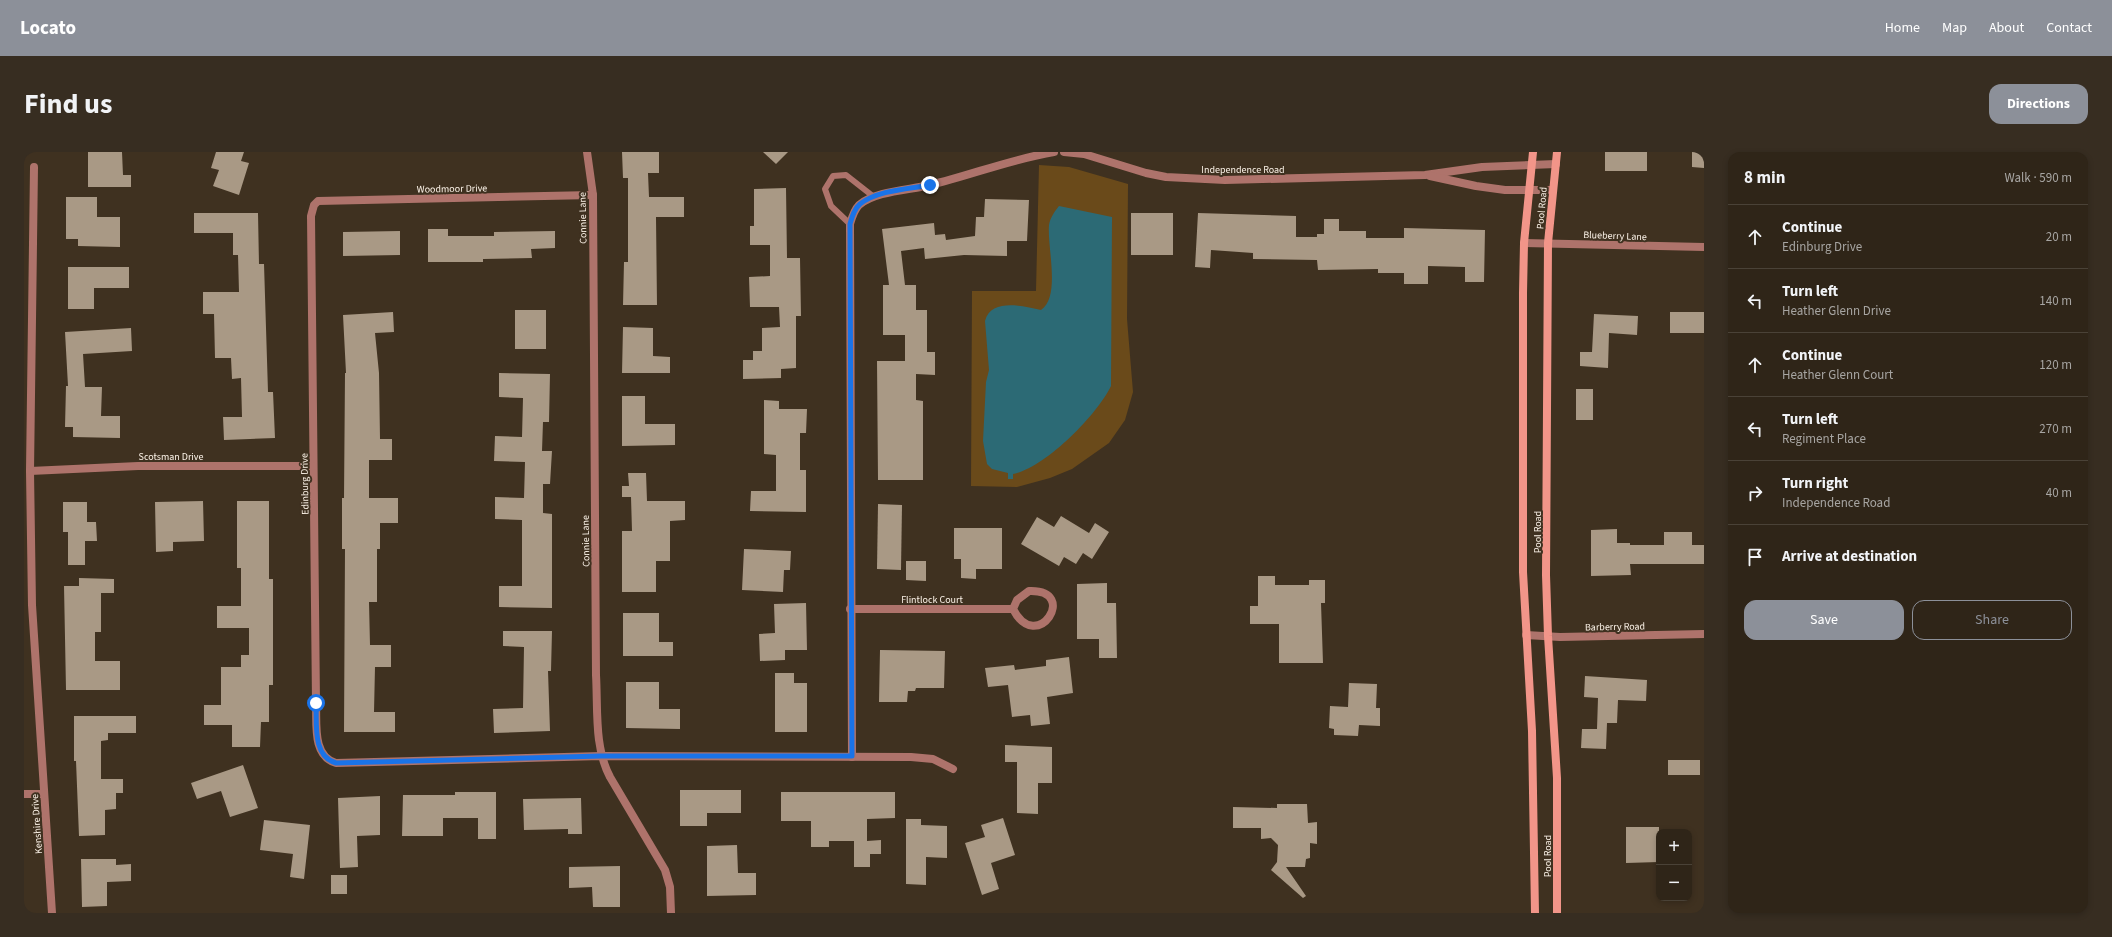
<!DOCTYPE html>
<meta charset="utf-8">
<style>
:root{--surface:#2f2518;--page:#372d21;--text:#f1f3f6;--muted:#a7a5a2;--line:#4a4237;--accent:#8c9099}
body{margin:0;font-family:"Source Sans 3",sans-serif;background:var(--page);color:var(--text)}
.controls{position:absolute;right:12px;bottom:12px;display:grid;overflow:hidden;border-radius:8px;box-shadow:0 2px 6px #0003}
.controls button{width:36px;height:36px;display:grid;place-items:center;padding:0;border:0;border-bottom:1px solid var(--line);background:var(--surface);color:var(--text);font:20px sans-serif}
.stop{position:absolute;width:12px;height:12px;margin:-9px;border:3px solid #1a73e8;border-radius:50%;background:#fff}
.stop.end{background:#1a73e8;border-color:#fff;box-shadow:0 1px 4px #0008}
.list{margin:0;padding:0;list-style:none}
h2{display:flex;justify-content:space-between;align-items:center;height:52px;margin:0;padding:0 16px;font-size:17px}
h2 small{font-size:13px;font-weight:400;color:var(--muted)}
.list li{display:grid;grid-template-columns:26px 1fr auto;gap:12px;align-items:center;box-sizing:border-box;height:64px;padding:0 16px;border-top:1px solid var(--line)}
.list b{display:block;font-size:15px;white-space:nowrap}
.list p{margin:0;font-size:13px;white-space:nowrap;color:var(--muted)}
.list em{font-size:13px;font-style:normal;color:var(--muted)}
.actions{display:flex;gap:8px;padding:12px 16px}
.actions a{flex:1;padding:9px 0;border:1px solid var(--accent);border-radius:12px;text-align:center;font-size:14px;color:var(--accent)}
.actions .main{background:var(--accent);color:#fff}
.icon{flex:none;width:22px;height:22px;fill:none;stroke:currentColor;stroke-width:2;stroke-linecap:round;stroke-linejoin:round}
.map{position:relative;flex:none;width:1680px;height:761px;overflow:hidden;border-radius:12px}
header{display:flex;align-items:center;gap:24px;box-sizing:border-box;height:56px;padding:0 20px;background:var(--accent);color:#fff}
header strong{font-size:19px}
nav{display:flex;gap:22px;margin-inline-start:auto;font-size:14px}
.intro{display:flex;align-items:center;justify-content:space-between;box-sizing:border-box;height:96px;padding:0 24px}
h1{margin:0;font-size:28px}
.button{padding:10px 18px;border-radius:12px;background:var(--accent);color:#fff;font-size:14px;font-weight:700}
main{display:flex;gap:24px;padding:0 24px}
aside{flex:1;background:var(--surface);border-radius:12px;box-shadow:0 2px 6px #0003}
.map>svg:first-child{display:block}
.green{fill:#6a4a1a}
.water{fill:#2c6a75}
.building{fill:#a99985}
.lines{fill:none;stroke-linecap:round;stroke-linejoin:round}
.lane{stroke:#ae736b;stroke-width:6}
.street{stroke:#ae736b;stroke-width:8}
.secondary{stroke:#f29589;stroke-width:8}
.route{stroke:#1a73e8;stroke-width:5}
.labels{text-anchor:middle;stroke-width:4;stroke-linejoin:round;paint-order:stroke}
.street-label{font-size:10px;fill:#fcf3e8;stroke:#3f3120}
</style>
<header>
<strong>Locato</strong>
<nav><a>Home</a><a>Map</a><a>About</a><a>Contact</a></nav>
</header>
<div class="intro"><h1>Find us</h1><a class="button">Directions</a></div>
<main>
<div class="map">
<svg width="1680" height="761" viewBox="0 0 1680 761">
<rect width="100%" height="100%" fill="#3f3120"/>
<!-- green -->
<path class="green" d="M1015,13l30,2 59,17 -1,135 6,73 -8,28 -16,23 -37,26 -22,9 -33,9 -46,-1 1,-195h64z"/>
<!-- water -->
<path class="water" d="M1035,54l53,11 -1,169c-14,29 -66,82 -98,88v5h-5v-6l-16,-4 -5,-5 -4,-23 3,-59 3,-12 -4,-49c6,-23 38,-15 56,-11 20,-13 6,-63 8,-85 1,-7 6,-14 10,-19z"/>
<!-- building -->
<g class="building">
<path d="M64,0h34l1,23h8v12h-43z"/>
<path d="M192,0h28l-3,9 8,2 -10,32 -26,-9 6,-16 -8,-2z"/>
<path d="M598,0h37v21h-11l1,24h35v20h-28l1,88h-34l1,-43h4v-84h-5z"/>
<path d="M739,0h25l-12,12z"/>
<rect x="1581" y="0" width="42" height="19"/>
<path d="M1668,0h12v16l-12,-1z"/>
<path d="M762,36l1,70h13l1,58h-5v52l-15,1v9l-38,1v-19h10v-9h9v-23l18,-1 -1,-20h-29l-1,-30 21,-1v-31h-20v-19h4v-37z"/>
<path d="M42,45h31v20h23v30l-42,-1v-7h-12z"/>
<path d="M961,47l44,1 -2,41h-20v15l-43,-1 -39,4 -1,-11 -23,3 4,34h11v25h11v42h8v23l-19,-1v26l7,1v79h-45l-1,-119h28v-26h-22v-50h6l-7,-56 52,-6 1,12 10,-1 1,6 29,-4 1,-19h8z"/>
<path d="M170,61h64l1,51h5l4,128h5l2,46 -51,2 -1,-23h19l-1,-39 -9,1 -1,-21h-16l-1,-44h-11v-22h36l-1,-37h-5v-22h-39z"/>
<rect x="1107" y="61" width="42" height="42"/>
<path d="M1174,61l98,3v21h21v-3h7v-15h15v12h27v7h38v-10l81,2 -1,52h-19v-15l-37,-1v18h-24v-11h-26v-4l-60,1 -1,-10 -64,-1v-6l-42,-3 -1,18 -15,-1z"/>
<path d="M404,77h20v7h46v-4l61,-1v17l-24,1 1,9 -49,1v3h-55z"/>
<path d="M376,79v24l-57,1v-24z"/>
<path d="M44,115h61v21h-35v21h-26z"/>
<rect x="491" y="158" width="31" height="39"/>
<path d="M369,160l1,20 -19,1 4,40 1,66h12v21h-23v38h29v25h-18v26h-3v53h-8l1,43h21v22h-16l-1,45h21v20h-51l1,-183h-3v-51h2l1,-125h1l-3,-58z"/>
<rect x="1646" y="160" width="34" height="21"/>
<path d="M1570,162l44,2 -1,19 -28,-2 -1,35 -28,-2v-14h12z"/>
<path d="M599,175l30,1v28l17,1v16h-48z"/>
<path d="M107,176l1,23 -49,3 2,33h17l-1,29h19v22l-47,-1v-10h-8l1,-41h2l-3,-54z"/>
<path d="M475,221l51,1 -1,48h-6l-1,29h10l-2,33h-7v29l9,1v94l-53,-1v-21h23v-66l-27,-1v-22l29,1 1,-36 -31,-1 1,-25 27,1 1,-39 -24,-1z"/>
<rect x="1552" y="237" width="17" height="31"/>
<path d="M598,244h23v28h30v21l-53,1z"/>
<path d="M740,248l15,1v8h28l-1,24h-6v37h6v42l-56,-1 1,-20h25v-36l-12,-1z"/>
<path d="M604,321h18l1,28h38v19l-15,1v40h-14v31h-34v-61h10l-1,-34h-9v-11h7z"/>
<path d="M179,349l1,40 -31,1v9l-17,1 -1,-50z"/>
<path d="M213,349h32v78h4v106h-4v37h-8l-1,25h-28v-22h-28v-20h17v-38h20v-12h8v-27h-32v-22h24v-38h-4z"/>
<path d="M39,350h24v20h9l1,19h-12v24h-17v-33h-5z"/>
<path d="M854,352l24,1 -1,65 -24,-1z"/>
<path d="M1037,364l28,17 6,-10 14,9 -17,27 -9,-6 -7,11 -12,-7 -5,9 -38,-22 16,-27 17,10z"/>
<path d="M930,376h48v41h-26v10l-15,-1v-19h-7z"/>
<path d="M1593,377v14h13v2h34v-13h28v13h12v19h-74l1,11 -40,1v-46z"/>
<path d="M720,397l47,2 -1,19h-6l-1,22 -41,-2z"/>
<path d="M882,409h20v20l-20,-1z"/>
<path d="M1234,424h17v9h34v-5h16v23h-4l2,60h-44v-39h-29v-18h8z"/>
<path d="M55,426l35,1v14h-13v39h-6v29h25v29h-54l-2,-104h15z"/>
<path d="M1083,431v20h9l1,55h-18v-19h-22v-55z"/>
<path d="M782,451l1,47h-22v10l-25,1 -1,-27 16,-1 -1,-29z"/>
<path d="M599,461h36v29h14v14h-50z"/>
<path d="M479,479h49l-1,40h-3l2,60 -56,2 -1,-24 30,-1 1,-61 -21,-1z"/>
<path d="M856,498l65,1 -1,37h-28l-1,3h-7l-1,11h-28z"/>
<path d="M1045,505l4,36 -26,4 3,27 -19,2 -1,-11 -18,2 -4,-32 -20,2 -3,-19 29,-3 1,5 31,-4v-6z"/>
<path d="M751,521h19v10h13v49h-32z"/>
<path d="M1561,524l62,4 -1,21 -28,-1 -1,23h-10l-1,26 -25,-1 1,-19h15l1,-31 -14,-1z"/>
<path d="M602,530h33v27h21v20l-54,-1z"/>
<path d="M1325,531l28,1 -1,24h4v18l-21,-1 -1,11 -24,-1v-6l-5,-1 1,-22 18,1z"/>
<path d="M50,564h62v17h-28v7l-7,1v38h22v14h-7v16l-11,1v25l-26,1 -3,-75h-2z"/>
<path d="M981,593l47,2v36h-14v31l-21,-1v-51h-12z"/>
<rect x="1644" y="608" width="32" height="15"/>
<path d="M219,613l15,43 -28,9 -9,-26 -24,8 -6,-16z"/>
<path d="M656,638h61v23h-34v13h-27z"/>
<path d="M431,640h41v47h-18v-21h-35v18h-41l1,-41h52z"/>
<path d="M757,640h114v26l-28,1v22l14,-1v14h-11v13h-16v-26h-25v6h-18v-26h-30z"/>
<path d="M356,644v39l-23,1 1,31 -18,1 -2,-70z"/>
<path d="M557,646l1,36h-14v-5l-44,1 -1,-31z"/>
<path d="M1253,652h30l1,19 9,-1v22l-7,-1v15l-4,1 -1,8h-19l20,29 -3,2 -32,-28 6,-8 1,-17 -7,-7 -10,1v-11h-28v-21l44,1z"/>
<path d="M979,666l12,37 -24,8 8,26 -17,6 -17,-52 20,-6 -4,-12z"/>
<path d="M882,667h15v6l26,1v32l-21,-1v28l-20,-1z"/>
<path d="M240,668l46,5 -6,54 -14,-2 3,-23 -33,-4z"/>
<path d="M1602,675h33v35l-33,1z"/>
<path d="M713,693l1,28h18v22l-49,1v-50z"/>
<path d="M57,707h35v6l15,-1v17l-24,1v24l-25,1z"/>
<path d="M596,714v41h-27l-1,-20 -23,1v-21z"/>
<rect x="307" y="723" width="16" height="19"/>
</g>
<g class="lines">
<!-- lane -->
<path class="lane" d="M826,72l-19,-18 -6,-17 8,-13 13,-1 28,22"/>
<!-- street -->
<g class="street">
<path d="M563,0l6,43 3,480c2,34 -2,72 14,102l55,93 5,17 1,26"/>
<path d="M1040,0l20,2 62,19 20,4 59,3 200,-5 57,-8 74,-3"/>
<path d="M10,15l-4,304 2,134 20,308"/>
<path d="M1406,24l46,10 29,4h47"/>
<path d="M569,43l-275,6 -4,4 -3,11 5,487c1,21 -4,53 20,60l265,-7 310,1 22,2 20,10"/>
<path d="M1500,91l180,4"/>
<path d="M6,319l108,-5h175"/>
<path d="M1005,439c51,-2 8,65 -16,18l4,-9z"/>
<path d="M826,457h163"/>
<path d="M1502,483l34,2 144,-3"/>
<path d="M828,605l-2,-533c2,-7 4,-14 9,-19 16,-14 51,-15 71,-20 42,-10 81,-26 124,-33"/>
<path d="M0,642h20"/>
</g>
<!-- secondary -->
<g class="secondary">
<path d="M1509,0l-9,91 -1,50v279l9,159 3,182"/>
<path d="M1533,0l-9,91 -2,332 2,61 9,142v135"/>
</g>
</g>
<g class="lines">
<!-- route -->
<path class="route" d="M292,551c1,21 -4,53 20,60l265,-7h251l-2,-532c2,-7 4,-15 10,-20 18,-14 49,-15 70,-19"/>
</g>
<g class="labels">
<!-- street labels -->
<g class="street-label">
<text x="1219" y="21">Independence Road</text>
<text transform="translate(428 36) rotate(-1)" y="4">Woodmoor Drive</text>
<text transform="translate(1517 56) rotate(-85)" y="4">Pool Road</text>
<text transform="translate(558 66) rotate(-91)" y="4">Connie Lane</text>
<text transform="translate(1591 83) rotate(2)" y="4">Blueberry Lane</text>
<text x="147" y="308">Scotsman Drive</text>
<text transform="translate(280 332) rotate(-91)" y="4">Edinburg Drive</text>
<text transform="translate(1513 380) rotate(-90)" y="4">Pool Road</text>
<text transform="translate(561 389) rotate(-91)" y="4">Connie Lane</text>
<text x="908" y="451">Flintlock Court</text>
<text transform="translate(1591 474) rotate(-1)" y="4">Barberry Road</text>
<text transform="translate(12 672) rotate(-94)" y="4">Kenshire Drive</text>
<text transform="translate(1523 704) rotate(-90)" y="4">Pool Road</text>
</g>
</g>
</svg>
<div class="controls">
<button>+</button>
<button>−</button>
</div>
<div class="stop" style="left:292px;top:551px"></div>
<div class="stop end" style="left:906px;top:33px"></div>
</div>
<aside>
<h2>8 min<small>Walk · 590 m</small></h2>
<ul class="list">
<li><svg class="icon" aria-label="ahead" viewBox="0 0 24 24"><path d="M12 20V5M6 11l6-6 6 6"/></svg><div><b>Continue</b><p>Edinburg Drive</p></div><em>20 m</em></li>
<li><svg class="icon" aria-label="left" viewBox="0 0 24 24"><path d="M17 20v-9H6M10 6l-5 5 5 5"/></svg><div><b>Turn left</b><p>Heather Glenn Drive</p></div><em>140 m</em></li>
<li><svg class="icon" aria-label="ahead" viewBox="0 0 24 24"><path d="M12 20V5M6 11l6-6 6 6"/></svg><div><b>Continue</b><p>Heather Glenn Court</p></div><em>120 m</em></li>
<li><svg class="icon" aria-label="left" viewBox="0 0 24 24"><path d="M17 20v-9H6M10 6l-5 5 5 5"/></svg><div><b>Turn left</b><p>Regiment Place</p></div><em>270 m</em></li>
<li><svg class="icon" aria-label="right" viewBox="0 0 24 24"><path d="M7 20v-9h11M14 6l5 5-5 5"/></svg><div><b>Turn right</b><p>Independence Road</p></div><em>40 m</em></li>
<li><svg class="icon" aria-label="arrive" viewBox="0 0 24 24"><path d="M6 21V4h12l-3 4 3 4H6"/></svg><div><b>Arrive at destination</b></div></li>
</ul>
<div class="actions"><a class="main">Save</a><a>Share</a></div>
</aside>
</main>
